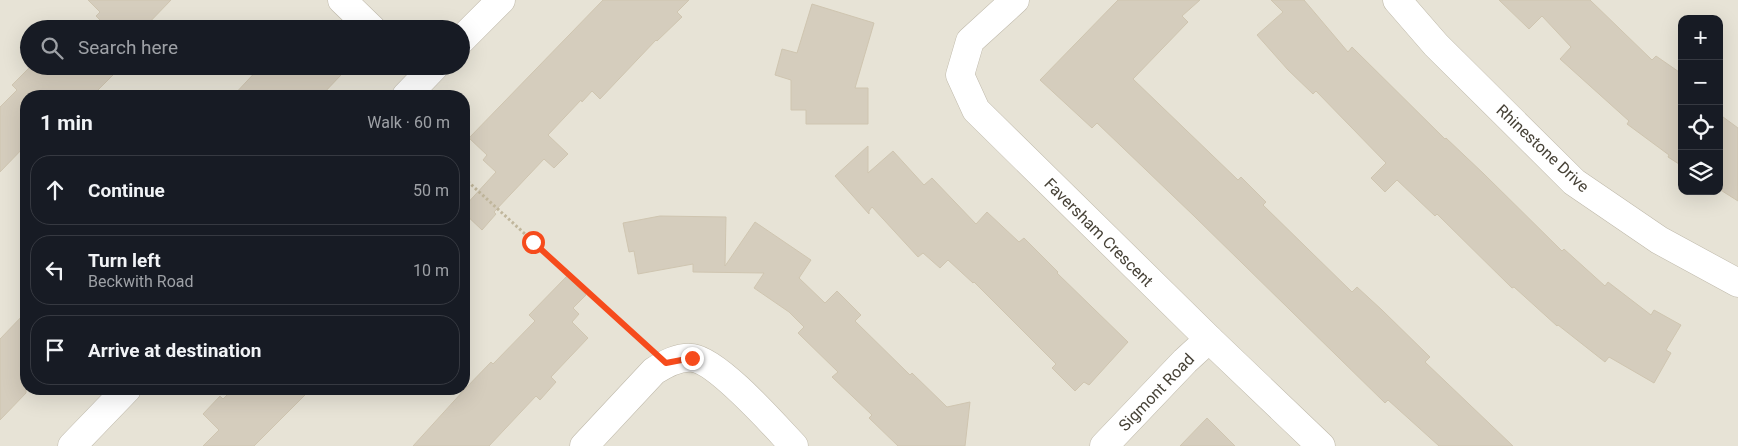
<!DOCTYPE html>
<meta charset="utf-8">
<style>
:root{--surface:#171b24;--page:#20242c;--text:#f1f3f6;--muted:#9ea1a6;--line:#363941}
body{margin:0;font-family:Roboto,sans-serif;background:var(--page);color:var(--text)}
.controls{position:absolute;right:15px;top:15px;display:grid;overflow:hidden;border-radius:10px;box-shadow:0 5px 20px #0002}
.controls button{width:45px;height:45px;display:grid;place-items:center;padding:0;border:0;border-bottom:1px solid var(--line);background:var(--surface);color:var(--text);font:25px sans-serif}
.stop{position:absolute;width:15px;height:15px;margin:-11px;border:4px solid #f64b1c;border-radius:50%;background:#fff}
.stop.end{background:#f64b1c;border-color:#fff;box-shadow:0 1px 5px #0008}
.list{margin:0;padding:0;list-style:none}
h2{display:flex;justify-content:space-between;align-items:center;height:65px;margin:0;padding:0 20px;font-size:21px}
h2 small{font-size:16px;font-weight:400;color:var(--muted)}
.list li{display:grid;grid-template-columns:32px 1fr auto;gap:15px;align-items:center;box-sizing:border-box;height:70px;margin:0 10px 10px;padding:0 10px;border:1px solid var(--line);border-radius:20px}
.list b{display:block;font-size:19px;white-space:nowrap}
.list p{margin:0;font-size:16px;white-space:nowrap;color:var(--muted)}
.list em{font-size:16px;font-style:normal;color:var(--muted)}
.icon{flex:none;width:28px;height:28px;fill:none;stroke:currentColor;stroke-width:2;stroke-linecap:round;stroke-linejoin:round}
.map{position:relative;flex:none;width:1738px;height:446px;overflow:hidden}
.search{position:absolute;background:var(--surface);box-shadow:0 5px 20px #0002;left:20px;top:20px;width:450px;height:55px;display:flex;align-items:center;gap:12px;box-sizing:border-box;padding:0 18px;border-radius:28px;color:var(--muted);font-size:19px}
.panel{position:absolute;background:var(--surface);box-shadow:0 5px 20px #0002;left:20px;top:90px;width:450px;height:305px;border-radius:20px}
.map>svg:first-child{display:block}
.residential{fill:#e7e3d6;fill-rule:evenodd}
.building{fill:#d5cdbd;stroke:#cfc5b0}
.lines{fill:none;stroke-linecap:round;stroke-linejoin:round}
.minor-casing{stroke:#bfb9aa;stroke-width:29}
.path{stroke:#c0b69c;stroke-width:3;stroke-dasharray:2.5 2.5;stroke-linecap:butt}
.minor{stroke:#fff;stroke-width:28}
.route{stroke:#f64b1c;stroke-width:6}
.labels{text-anchor:middle;stroke-width:4;stroke-linejoin:round;paint-order:stroke}
.street-label{font-size:16px;fill:#464136;stroke:#fff}
</style>
<div class="map">
<svg width="1738" height="446" viewBox="0 0 1738 446">
<rect width="100%" height="100%" fill="#f3f1e7"/>
<!-- residential -->
<path class="residential" d="M0,0h1738v446h-1738zM1682,19h37v172h-37zM29,29h432v37h-432zM26,96h438v293h-438z"/>
<!-- building -->
<g class="building">
<path d="M88,0h83l-28,29h-34l-13,-13 4,-4z"/>
<path d="M603,0h86l-12,12 5,5 -25,24 -1,-1 -56,59 -8,-8 -10,11 -1,-2 -33,35 20,19 -14,14 -10,-9 -50,53 2,2 -14,16 -18,-17v-6l32,-35 -13,-12 4,-5 -18,-17z"/>
<path d="M1118,0h82l-18,16 6,6 -55,57 105,101 3,-3 25,25 -3,3 89,87 5,-5 25,23 48,47 -5,5 88,84h-74l-51,-46 -3,3 -191,-187 -97,-93 -5,5 -52,-48z"/>
<path d="M1271,0h33l44,52 4,-5 93,92 1,-1 38,36 78,77 2,-2 41,37 3,-4 43,33 3,-5 27,15 -15,25 5,3 -17,30 -45,-26 -4,5 -47,-37 -1,1 -43,-39 -2,1 -75,-74 -2,2 -38,-36 -12,12 -14,-14 15,-15 -70,-72 -3,3 -25,-24 -31,-35 26,-23z"/>
<path d="M1499,0h91l62,60 4,-4 26,18v92l-14,-9 1,-2 -42,-31 2,-3 -69,-62 11,-12 -29,-31 -13,13z"/>
<path d="M812,4l62,19 -19,65h13v36h-62v-14h-15v-30l-16,-5 7,-26 15,4z"/>
<path d="M31,66h87l2,2 -28,28h-66v49l-26,27v-65l17,-17 -5,-5z"/>
<path d="M261,66h70l10,9 -20,21h-88z"/>
<path d="M1719,114l19,14v73l-19,-12z"/>
<path d="M868,146v27l25,-22 31,34 8,-7 44,46 11,-12 32,30 5,-4 34,34 -1,1 71,69 -39,43 -5,-3 -9,9 -23,-23 4,-4 -82,-82 -1,1 -25,-23 -8,8 -17,-15 -5,4 -46,-50 -3,4v3l-34,-38z"/>
<path d="M660,216l66,1 -1,49 30,-44 56,38 -12,18 26,25 12,-12 24,24 -6,6 55,54 2,-2 35,34 23,-5 -5,44h-67l-29,-28 3,-3 -40,-38 6,-5 -40,-39 6,-6 -15,-15 -35,-24 10,-15 -71,-1v-8l-55,10 -4,-23 -5,1 -6,-29z"/>
<path d="M567,276l19,19 -13,13 6,6 -7,8 16,16 -37,39 5,5 -16,18 -4,-4 -47,50h-76l51,-56 27,-28 2,2 42,-43 -6,-6z"/>
<path d="M26,312v81l-26,27v-81z"/>
<path d="M233,389h78l-57,57h-51l16,-16 -16,-16 17,-18 3,3z"/>
<path d="M1207,418l28,28h-55z"/>
</g>
<g class="lines">
<defs>
<g id="minor">
<path d="M342,0l30,29"/>
<path d="M1015,0l-45,41 -10,34 16,35 233,229 112,107"/>
<path d="M1397,0l39,45 138,137 85,58 79,43"/>
<path d="M461,40l40,-40"/>
<path d="M406,96l29,-30"/>
<path d="M72,446l55,-57"/>
<path d="M584,446l70,-75c11,-7 25,-15 39,-13 26,4 81,67 101,88"/>
<path d="M1104,446l81,-85 24,-22"/>
</g>
</defs>
<!-- minor casing -->
<use href="#minor" class="minor-casing"/>
<!-- path -->
<path class="path" d="M464,178l183,168"/>
<!-- minor -->
<use href="#minor" class="minor"/>
</g>
<g class="lines">
<!-- route -->
<path class="route" d="M533,242l133,121 26,-5"/>
</g>
<g class="labels">
<!-- street labels -->
<g class="street-label">
<text transform="translate(1543 148) rotate(43)" y="6">Rhinestone Drive</text>
<text transform="translate(1099 232) rotate(45)" y="6">Faversham Crescent</text>
<text transform="translate(1156 392) rotate(-46)" y="6">Sigmont Road</text>
</g>
</g>
</svg>
<div class="controls">
<button>+</button>
<button>−</button>
<button><svg class="icon" aria-label="locate" viewBox="0 0 24 24"><circle cx="12" cy="12" r="6"/><path d="M12 2v4M12 18v4M2 12h4M18 12h4"/></svg></button>
<button><svg class="icon" aria-label="layers" viewBox="0 0 24 24"><path d="M12 4l9 5-9 5-9-5zM3 14l9 5 9-5"/></svg></button>
</div>
<div class="stop" style="left:533px;top:242px"></div>
<div class="stop end" style="left:692px;top:358px"></div>
<div class="search"><svg class="icon" aria-label="search" viewBox="0 0 24 24"><circle cx="10" cy="10" r="6"/><path d="M15 15l6 6"/></svg>Search here</div>
<section class="panel">
<h2>1 min<small>Walk · 60 m</small></h2>
<ul class="list">
<li><svg class="icon" aria-label="ahead" viewBox="0 0 24 24"><path d="M12 20V5M6 11l6-6 6 6"/></svg><div><b>Continue</b></div><em>50 m</em></li>
<li><svg class="icon" aria-label="left" viewBox="0 0 24 24"><path d="M17 20v-9H6M10 6l-5 5 5 5"/></svg><div><b>Turn left</b><p>Beckwith Road</p></div><em>10 m</em></li>
<li><svg class="icon" aria-label="arrive" viewBox="0 0 24 24"><path d="M6 21V4h12l-3 4 3 4H6"/></svg><div><b>Arrive at destination</b></div></li>
</ul>
</section>
</div>
